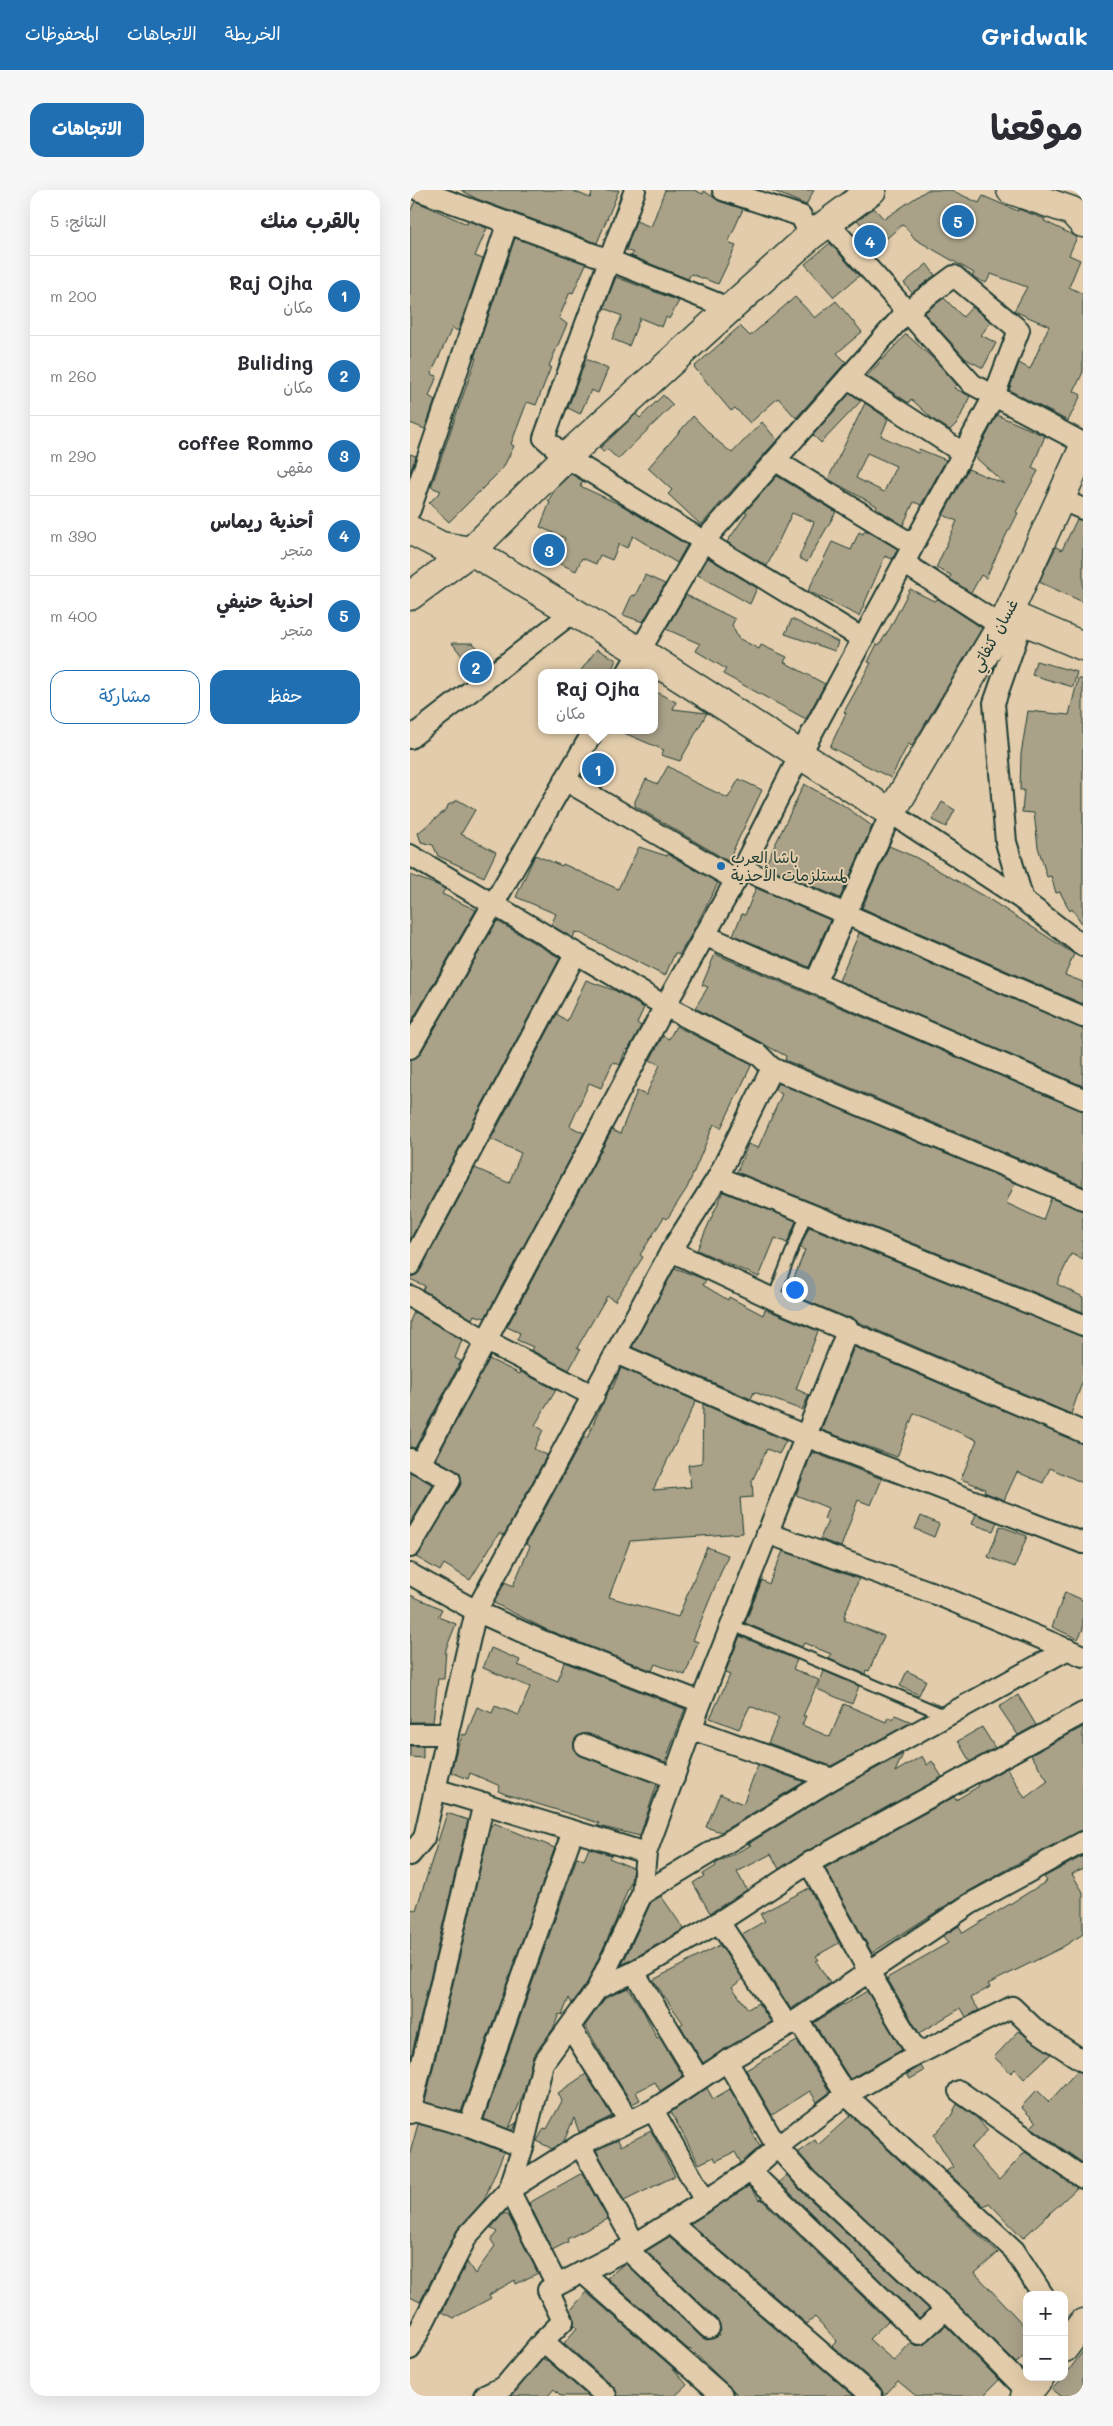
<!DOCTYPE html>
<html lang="ar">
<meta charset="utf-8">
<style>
:root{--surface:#fff;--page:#f7f7f7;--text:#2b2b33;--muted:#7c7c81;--line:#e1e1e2;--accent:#1f6fb2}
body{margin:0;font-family:Mali,"Playpen Sans Arabic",sans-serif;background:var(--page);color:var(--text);direction:rtl}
.controls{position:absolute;right:15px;bottom:15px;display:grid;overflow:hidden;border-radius:10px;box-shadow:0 5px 20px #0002}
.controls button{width:45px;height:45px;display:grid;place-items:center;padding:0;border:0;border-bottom:1px solid var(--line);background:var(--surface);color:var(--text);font:25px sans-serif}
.you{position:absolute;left:384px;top:1099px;width:18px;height:18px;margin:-12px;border:4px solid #fff;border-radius:50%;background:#1a73e8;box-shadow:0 0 0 8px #1a73e833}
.badge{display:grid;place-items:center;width:32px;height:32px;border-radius:50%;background:var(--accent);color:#fff;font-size:16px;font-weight:700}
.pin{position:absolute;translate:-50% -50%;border:2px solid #fff;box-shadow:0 1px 5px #0006}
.popup{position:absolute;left:128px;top:479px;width:120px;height:65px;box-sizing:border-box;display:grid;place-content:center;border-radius:10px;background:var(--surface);filter:drop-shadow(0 1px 4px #0005);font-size:16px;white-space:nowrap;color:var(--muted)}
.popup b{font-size:19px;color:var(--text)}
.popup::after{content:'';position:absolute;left:50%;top:100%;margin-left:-10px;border:10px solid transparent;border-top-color:var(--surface)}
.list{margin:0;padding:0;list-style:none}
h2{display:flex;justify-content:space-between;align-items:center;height:65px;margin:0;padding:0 20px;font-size:21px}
h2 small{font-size:16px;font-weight:400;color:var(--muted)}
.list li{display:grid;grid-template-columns:32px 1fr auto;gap:15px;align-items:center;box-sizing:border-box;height:80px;padding:0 20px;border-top:1px solid var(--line)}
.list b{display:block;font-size:19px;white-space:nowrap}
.list p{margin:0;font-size:16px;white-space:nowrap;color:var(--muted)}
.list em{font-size:16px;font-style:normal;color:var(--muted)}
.actions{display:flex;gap:10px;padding:15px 20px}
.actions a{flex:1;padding:11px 0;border:1px solid var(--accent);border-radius:15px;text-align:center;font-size:18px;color:var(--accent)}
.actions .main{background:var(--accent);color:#fff}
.map{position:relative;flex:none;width:673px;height:2206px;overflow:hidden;direction:ltr;border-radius:15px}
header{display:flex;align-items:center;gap:30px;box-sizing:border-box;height:70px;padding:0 25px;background:var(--accent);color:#fff}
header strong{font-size:24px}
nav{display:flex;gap:28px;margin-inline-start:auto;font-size:18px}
.intro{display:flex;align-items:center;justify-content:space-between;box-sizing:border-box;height:120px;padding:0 30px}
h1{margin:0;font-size:35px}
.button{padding:12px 22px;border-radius:15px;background:var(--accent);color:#fff;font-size:18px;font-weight:700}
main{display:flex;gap:30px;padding:0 30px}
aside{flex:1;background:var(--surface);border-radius:15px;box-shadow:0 5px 20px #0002}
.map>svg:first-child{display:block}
.building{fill:#a9a188;stroke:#1f3d34;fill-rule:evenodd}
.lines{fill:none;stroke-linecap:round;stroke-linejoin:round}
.lane-casing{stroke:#1f3d34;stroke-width:14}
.street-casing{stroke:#1f3d34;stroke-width:24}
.secondary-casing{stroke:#1f3d34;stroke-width:31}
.lane{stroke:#e2ccab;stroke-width:10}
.street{stroke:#e2ccab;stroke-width:20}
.secondary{stroke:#e2ccab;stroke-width:28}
.poi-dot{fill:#1f6fb2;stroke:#e2ccab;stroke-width:2}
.labels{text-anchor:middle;stroke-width:4;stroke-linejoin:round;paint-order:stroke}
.street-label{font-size:16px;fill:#1f3d34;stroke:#e2ccab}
.poi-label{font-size:16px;fill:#1f3d34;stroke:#e2ccab;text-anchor:start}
</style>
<header>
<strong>Gridwalk</strong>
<nav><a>الخريطة</a><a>الاتجاهات</a><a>المحفوظات</a></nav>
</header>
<div class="intro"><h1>موقعنا</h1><a class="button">الاتجاهات</a></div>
<main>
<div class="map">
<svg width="673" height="2206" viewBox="0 0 673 2206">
<rect width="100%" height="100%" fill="#e2ccab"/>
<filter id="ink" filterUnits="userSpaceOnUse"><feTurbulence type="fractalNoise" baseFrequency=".02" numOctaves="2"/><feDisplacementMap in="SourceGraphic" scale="10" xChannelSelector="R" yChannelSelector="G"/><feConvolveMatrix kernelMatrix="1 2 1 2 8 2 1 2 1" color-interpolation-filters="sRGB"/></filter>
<g filter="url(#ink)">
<!-- building -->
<g class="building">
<path d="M51,0h110l19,8 3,-8h26l-22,53 -120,-44z"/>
<path d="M255,0h29l9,4 1,-3 15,10 24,8 -15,34 8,3 -18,38 -27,-10 -3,5 -57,-23 2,-3 -7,-3 10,-29 15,6z"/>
<path d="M361,0h43l-8,15z"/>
<path d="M517,0h24l28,13 4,-7 35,15v-2l27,10 -1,2 33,16 -8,18 11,5 -11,27 14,7v78l-9,19 7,4 -13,26 -59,-31 10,-27 11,6 19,-43 -35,-15 13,-24 -36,-13 -5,9 -11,-5 -3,-2 2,-3 -59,-34 -12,-15 -24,21 -22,-25 17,-12 10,11z"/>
<path d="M5,11l52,23 1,-3 19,7 -12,28 8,3 -25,72 -6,-3 -21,46 6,2 -8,20 6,4 -10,29 -15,-6v-211z"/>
<path d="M105,48l71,26 -13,29 -3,-1 -11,26 8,6 -18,42 2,1 -15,38 -9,-3 -16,42 3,2 -11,22 -54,54 -20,-19 12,-12 -10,-4 45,-129h-2z"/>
<path d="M420,53l29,33 -25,21 -29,-33z"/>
<path d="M517,74l8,11 -23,18 -8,-10z"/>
<path d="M206,87l63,24 -10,18 -3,-2 -4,10 -22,-9 -11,28 -17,-7 10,-23 -18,-8z"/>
<path d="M385,107l20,21 21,-17 26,31 -25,21 9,9 -50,56 -18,-20 -28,25 -15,-15 -4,3 -37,-44 46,-41 10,10z"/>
<path d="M534,108l19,19 9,-10 19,15 -10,13 15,8 -13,25 -17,-9 -42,-46z"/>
<path d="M496,144l31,28 20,23 -3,3 16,8 -12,26 -8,8 -16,-10 -23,-21 -2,4 -42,-27z"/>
<path d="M176,169l22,10 -10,24 -7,-3 -11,24 -12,-6z"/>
<path d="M440,203l11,8 -40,42 -8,-8z"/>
<path d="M253,205l10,10 -55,54 -11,-10 -4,3 -3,-4 36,-34 4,4z"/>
<path d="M455,213l23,16 -7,17 37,17 1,-4 27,11 -25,45 -7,-3 -11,23 -27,-17 1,-2 -49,-27zM457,263l29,13 -12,26 -28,-14z"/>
<path d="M587,225l48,21 -13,32 6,3 -22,41 2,1 -9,18h-1l-22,47 -5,-3 -10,18 -22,-15 2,-3 -15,-7 21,-47 -14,-6 25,-46 37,15 -30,-27z"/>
<path d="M283,226l22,23 17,14 30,-31 15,18 -76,85 -33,-31 4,-4 -24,-22z"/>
<path d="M0,264l6,2 -6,17z"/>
<path d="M161,284l12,7 -3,5 43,20 64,39 -10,18 -44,-27 -6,12 -8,-4 -7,16 -12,-5 -4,9 -14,-6 -6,13 -22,-10 11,-23 -25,-11 10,-25 -2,-1 8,-13z"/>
<path d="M367,286l59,36 -29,50 -8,-4 15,-36 -22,-9 -25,53 -40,-24 20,-29 -2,-1z"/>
<path d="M667,329l6,2v81l-44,-20 17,-35 6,3z"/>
<path d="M455,340l33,19 -6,10 -7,-3 -26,60 -51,-25 24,-49 19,8 8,-18 4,2z"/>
<path d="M298,368l49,30 -7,16 -52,-29z"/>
<path d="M235,385l20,9 -22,38 -20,-7 9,-20 3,1z"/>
<path d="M500,399l24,12 4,-2 44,29 -70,118 -4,-2 -17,34 -61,-31 16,-34 -2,-1 27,-49 -3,-1 9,-18 2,1 11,-17z"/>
<path d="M276,405l49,24 -3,6 6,13 21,11 2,-4 26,12 -3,5 41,22 -19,35 -83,-45 3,-5 -30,-18 4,-7 -34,-15z"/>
<path d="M382,429l46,23 -3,9 -50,-17z"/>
<path d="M42,453h21l15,16 -13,14z"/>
<path d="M187,459l19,11 -6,13h-31z"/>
<path d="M626,471l41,11 -4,15 -41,-12z"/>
<path d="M668,489h5v246l-11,-16 -2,2 -10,-19 -4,1 -5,-17 -4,1 -9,-30 -4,-34 -12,-1 2,-22h-4l1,-36 7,-43 41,4z"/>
<path d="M244,501l22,11 -3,7 34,4 -27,48 -19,-6 3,-5 -47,-20h37z"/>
<path d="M183,565l20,9 -11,24 -20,-12z"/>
<path d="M258,576l24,15 36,17 11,-19 23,11 -34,71 -93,-55v-5l11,-22 12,5z"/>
<path d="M394,594l39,21 29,21 -32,72 -75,-32z"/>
<path d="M48,610l17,10 -14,24 35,18 -12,25 -46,-21 -5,-11 -12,-3 -3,-9 29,-24 1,-4z"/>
<path d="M532,612l13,8 -9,17 -14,-7z"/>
<path d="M479,656l26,11 77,44 82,53 -9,21 18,7v22l-221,-96z"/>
<path d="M229,657l28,9 1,-2 50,29 -27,52 -12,20 -4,-2 -10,23 -85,-43 -5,-1 -2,6 -22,-13 5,-11 -40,-17 19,-42 27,11 1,-2 55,25z"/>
<path d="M0,685l30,11 5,3 -3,5 34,16 -66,114z"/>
<path d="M346,698l74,32 -21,47 -76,-32 9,-21 3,1z"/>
<path d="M87,731l63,37 -150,282v-180l10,-6z"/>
<path d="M449,743l224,96v57l-244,-105z"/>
<path d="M305,764l368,157v75l-298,-126 1,-4 -91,-48 13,-21 -6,-2z"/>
<path d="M176,790l30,11 28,17 -7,15 4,3 -13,24 -2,-1 -6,16 -7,-3 -12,26 -12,-5 -19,43 14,7 -99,185 -11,-3 -2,4 -49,-29 2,-4 -15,-7v-2l10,-6 55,-103 34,15 12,-30 -30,-14 66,-125 10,7z"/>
<path d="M266,836l76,38 -31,64 -7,-4 -27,64 -20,31 -3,-2 -24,38 3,2 -28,44 -8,-5 -30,52 3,2 -11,20 -38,-20 2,-3 -16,-7 3,-7 -13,-6 105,-197 8,4 17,-43 9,4 14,-30 -10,-5 13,-24 6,3z"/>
<path d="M368,893l237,100 -9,20 37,17 8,-22 32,13v48l-12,-5 -14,30 26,13v15l-346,-140 11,-28 10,4 24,-54 -8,-4z"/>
<path d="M313,1002l73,29 -9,22 -12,-5 -16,39 -62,-27z"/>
<path d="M399,1037l274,110v43l-12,34 -213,-92 -5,-4 -7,-1 -58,-24 17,-43 -5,-2z"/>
<path d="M265,1078l31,12 -3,5 25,15 1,-3 34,18 2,-6 53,22 -22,58 13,6 -7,15 -48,-18 -3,7 -119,-52z"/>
<path d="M4,1122l48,28 -7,18 6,3 -46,87 -5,-1v-126z"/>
<path d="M444,1157l229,97v39l-33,-15 -7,15 -26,-11 -13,28 -20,-8 1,-3 -24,-10 16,-39 -63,-27 -17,44 -76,-27z"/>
<path d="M79,1169l31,15 1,-2 35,18 -21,35 8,5 -9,19 13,6 -43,80 -5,-2 -29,47 -26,-16 -4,7 -24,-14 44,-71v-13l-24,-14z"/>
<path d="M211,1178l75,33 -43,89 38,-3 -3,-22 14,-2 1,-59 83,37 -7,13 -12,-5 -15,32 1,16 -13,1 3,35 -113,8 -21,56 69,20 29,-70 21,8 -35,85 5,2 -13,33 -30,-11 -3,7 -107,-42 -51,-26 11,-21 8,4 17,-40 -4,-2 58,-107 3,1 14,-32 9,-18 2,1z"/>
<path d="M402,1262l70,27 -11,26 -13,-5 -17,47 -21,-8 8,-18 -4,-2 4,-11 -32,-13z"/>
<path d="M0,1282l23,13 -23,39z"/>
<path d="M566,1324l21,8 -4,9 -21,-7z"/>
<path d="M511,1326l18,8 -5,13 -19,-8z"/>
<path d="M590,1336l27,10 -12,31 -27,-10z"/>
<path d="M373,1361l76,28 -15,37 2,1 -2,3 40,16 -15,35 -3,-1 -1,4 -36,-15 2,-5 -27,-11 -2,4 -57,-24 17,-43 7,4z"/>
<path d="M655,1402l18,8v29l-5,10 -26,-12z"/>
<path d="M0,1405l32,14 -4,8 18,7 -10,25 -2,30h-6l-5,43h-23z"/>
<path d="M330,1446l57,24 -4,9 26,11 -16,36h3l-4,9 28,12 14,-33 42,18 2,-5 5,2 2,-4 17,7 -81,44 -63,-23 11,-25 -29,-12 -11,23 -29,-11 20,-43 -5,-2z"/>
<path d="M81,1458l29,12 -2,5 40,16 6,-19 121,47 -20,53 -76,-28 -11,2 -4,5 2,11 5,4 76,28 -17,52 -42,-10 1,-3 -94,-29 -7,-3 2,-5 -30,-13 -2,6 -17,-7 6,-24 6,-14 3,1 11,-28 15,6 3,-7 24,9 11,-28 -47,-19z"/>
<path d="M414,1481l35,15 -7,18 -35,-15z"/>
<path d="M497,1481l19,9 -7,15 -19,-9z"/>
<path d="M608,1505l18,30 -18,10 -19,-28z"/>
<path d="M572,1537l13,21 -25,14 -12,-21z"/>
<path d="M673,1537v103l-52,26 -67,38 -92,59 -47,-85 129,-71 2,3 23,-14 -1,-2 29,-16 18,30 23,-17 -17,-26z"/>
<path d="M0,1556h13v12l-13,-1z"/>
<path d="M493,1564l-8,18 27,-16 5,9 5,-4 10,16 -139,76 -24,16 -8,-15 -34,18 10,18 -37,23 -17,-30 11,-7 -1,-2 13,-8 -1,-2 36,-19 -3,-1 90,-55z"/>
<path d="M348,1575l46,17 -83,50 -15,-5 14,-33 23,10z"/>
<path d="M37,1623l21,7 -58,242v-153l6,1z"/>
<path d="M84,1633l61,25 -94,264 -36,-10 65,-275z"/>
<path d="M179,1658l22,7 -2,3 24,10 -2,13 -17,44 -27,58 -15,21 -3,-6 -7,17 -3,-1 -6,15 -20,27 -9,37 -15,35 8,-6 -4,9 -29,-12 93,-262 7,3z"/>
<path d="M673,1666v12l-11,6 11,18v42l-22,14 -73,36 2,3 -19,11 8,12 -13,7 -5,-9 -42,25 -32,-55 61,-35 -5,-7 16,-10 4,7 84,-52 -3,-4z"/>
<path d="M399,1698l30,55 -23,13 3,4 -3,1 14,22 -39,26 -49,-75 23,-13 -5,-7z"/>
<path d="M251,1706l23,33 -62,36 29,-63z"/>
<path d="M310,1755l23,34 -11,8 16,22 10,-6 13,19 -68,41 -23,-38 3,-2 -30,-43z"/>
<path d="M218,1798l16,24 13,26 2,-1 24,39 -23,15 -5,-9 -19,10 4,8 -8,4 -47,-78 20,-28z"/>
<path d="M457,1801l35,59 -52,29 -36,-56 29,-19 1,1z"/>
<path d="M609,1841l32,23 -27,25 -9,-10 -4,4 -17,-16z"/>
<path d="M387,1851l33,51 -13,10 -7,-11 -38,24 -26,-45z"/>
<path d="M511,1876l3,5 -14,8 -3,-5z"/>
<path d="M667,1881l6,2v90l-52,-36 5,-5 -15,-15 16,-17 12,12z"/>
<path d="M176,1884l26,42 -33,16 -5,-14 -10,23 -12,8 -15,-8 7,-13 3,1 15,-28 -4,-8z"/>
<path d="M297,1898l6,11 17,-10 21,37 1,6 8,15 -19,16 -6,-11 -19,9 -2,-4 -15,7 -28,-52z"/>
<path d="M547,1914l19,13 12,13 -17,18 28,32 26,-28 52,36 -54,50 -34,-35 -5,3 -38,-35 7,-4 -19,-32 17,-19z"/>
<path d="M441,1925l147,138 -23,20 52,56v24l-8,8 -3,2 -62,-62 -139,-129 -17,-20 17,-12 3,5z"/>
<path d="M8,1934l47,13 39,15 -20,48 -27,30 -37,72 -10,-5v-144z"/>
<path d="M241,1941l24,45 -51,25 -28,-51 22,-10 3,6z"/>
<path d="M172,1983l26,46 -41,20 1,3 -16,8 -23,-47z"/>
<path d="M377,1985l12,14 130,120 -10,9 -140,-136z"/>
<path d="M339,1996l11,14 1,-1 127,122 -19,18 25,22 17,-19 11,3 24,-19 53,54 -16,16h-67l-18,-15 -14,15 -4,-9 -48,-41 5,-5 -22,-24 -8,7 -117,-100z"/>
<path d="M94,2023l5,3 29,57 -22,11 -1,-4 -26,15 2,3 -37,20 -12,-6 25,-50 8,12 20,-28 -4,-6 6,-8 -6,-4z"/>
<path d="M259,2047l185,159h-115l-49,-47 -1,1 -82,-72 18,-15 76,74 6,3 10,-3 4,-7 -3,-10 -72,-69z"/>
<path d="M176,2102l87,76 14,17 -12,11h-57l-4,-9 -50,-44 13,-15 -3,-3v-9l-3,-6z"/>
<path d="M673,2161v45h-22l-9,-7 12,-12z"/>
<path d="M133,2169l5,2 40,35h-27l-7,-7 -6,7h-37z"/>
</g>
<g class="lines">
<defs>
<g id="lane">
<path d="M363,1109l34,-87"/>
<path d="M322,1435l215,91"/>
</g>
<g id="street">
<path d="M8,0l191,70 122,49"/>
<path d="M225,0l-91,248 22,19 297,182"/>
<path d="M313,0l78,26 9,20"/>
<path d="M418,33l144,161 111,59"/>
<path d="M438,188l115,75"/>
<path d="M366,271l137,84"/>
<path d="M650,309l23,10"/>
<path d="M0,320l98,-288"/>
<path d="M494,373l97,63"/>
<path d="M0,548l163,-126"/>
<path d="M155,590l171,100"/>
<path d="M0,665l255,151 93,48 14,14 311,131"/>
<path d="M332,679l341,148"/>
<path d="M613,710l60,46"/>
<path d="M294,745l379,164"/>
<path d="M405,793l76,-170 132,87 -17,-58 -12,-139 29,-83"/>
<path d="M0,858l184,-318"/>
<path d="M308,987l365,148"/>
<path d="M261,1061l102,48 310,133"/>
<path d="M0,1075l166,-312"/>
<path d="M0,1106l75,44 109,56"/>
<path d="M206,1163l189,83 278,107"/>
<path d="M0,1269l40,21 -40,67"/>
<path d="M10,1274l245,-458 77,-137 58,-114 194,-359 25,-66 -65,-54 -47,35 -204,231 -76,131"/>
<path d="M357,1343l169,61 147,62"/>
<path d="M0,1384l66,37 64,29 161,62"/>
<path d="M282,1539l140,50"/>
<path d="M0,1544h38"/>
<path d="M175,1555l89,33"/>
<path d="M25,1599l211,64"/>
<path d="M0,1665l14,-17 52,-227 195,-360 47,-74 54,-109"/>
<path d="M399,1673l60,109 49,82"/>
<path d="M232,1704l190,-115 236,-130"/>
<path d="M309,1732l69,104"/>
<path d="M224,1782l65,107"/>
<path d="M187,1799l37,-17 85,-50 90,-59 274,-150"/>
<path d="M388,1830l48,75 168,155 29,45"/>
<path d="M160,1837l59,94"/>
<path d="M317,1871l50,86 30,33 139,129 82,83"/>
<path d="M549,1901l124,87"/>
<path d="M1,1920l58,16 54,21"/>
<path d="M243,1920l52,91"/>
<path d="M0,1923l74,-310"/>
<path d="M59,1936l104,-295"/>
<path d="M170,1955l55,99"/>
<path d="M340,1981l169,163 27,-25"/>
<path d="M261,2033l201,173"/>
<path d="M217,2059l82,79"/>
<path d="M172,2082l141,124"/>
<path d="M147,2095l-48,-95 71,-45 73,-35 74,-49 61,-35 182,-122 113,-62"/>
<path d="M133,2151l63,55"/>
<path d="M0,2159l57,-113 42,-46 14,-43 20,-84 54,-74 45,-95 4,-41 55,-151 147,-373"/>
<path d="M74,2206l21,-10 38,-45 20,-20 -15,-31 79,-41 78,-48 45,-30 27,-24 69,-52 72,-41 94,-47 25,24 46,30"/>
</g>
<g id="secondary">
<path d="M601,0l61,21 11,12"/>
<path d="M0,340l31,16 30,5 168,100 252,162 117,-199 75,-165"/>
<path d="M0,406l61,-45 95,-94 244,-221 62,-46"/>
<path d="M598,424l75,32"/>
<path d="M654,2158l19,-25"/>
<path d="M615,2206l15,-19"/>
</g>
</defs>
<!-- lane casing -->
<use href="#lane" class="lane-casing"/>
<!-- street casing -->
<use href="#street" class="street-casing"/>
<!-- secondary casing -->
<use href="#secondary" class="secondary-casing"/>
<!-- lane -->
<use href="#lane" class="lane"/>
<!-- street -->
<use href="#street" class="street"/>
<!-- secondary -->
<use href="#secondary" class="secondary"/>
</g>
</g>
<!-- markers -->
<circle class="poi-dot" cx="311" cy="676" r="5"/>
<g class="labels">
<!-- street labels -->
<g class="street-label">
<text transform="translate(584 445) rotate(-61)" y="6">غسان كنفاتي</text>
</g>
<!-- poi labels -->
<g class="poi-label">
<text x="321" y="673">باشا العرب<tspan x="321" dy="18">لمستلزمات الأحذية</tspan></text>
</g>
</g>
</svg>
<div class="controls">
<button>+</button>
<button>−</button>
</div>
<div class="you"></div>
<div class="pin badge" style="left:188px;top:579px">1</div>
<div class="popup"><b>Raj Ojha</b>مكان</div>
<div class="pin badge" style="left:66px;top:477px">2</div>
<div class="pin badge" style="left:139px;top:360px">3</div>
<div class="pin badge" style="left:460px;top:51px">4</div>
<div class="pin badge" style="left:548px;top:31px">5</div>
</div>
<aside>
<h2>بالقرب منك<small>النتائج: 5</small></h2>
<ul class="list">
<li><span class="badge">1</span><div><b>Raj Ojha</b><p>مكان</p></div><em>200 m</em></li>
<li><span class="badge">2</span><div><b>Buliding</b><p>مكان</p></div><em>260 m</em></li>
<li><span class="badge">3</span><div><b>coffee Rommo</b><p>مقهى</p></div><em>290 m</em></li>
<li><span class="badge">4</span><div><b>أحذية ريماس</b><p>متجر</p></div><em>390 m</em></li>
<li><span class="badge">5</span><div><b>احذية حنيفي</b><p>متجر</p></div><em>400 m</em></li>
</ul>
<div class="actions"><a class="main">حفظ</a><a>مشاركة</a></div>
</aside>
</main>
